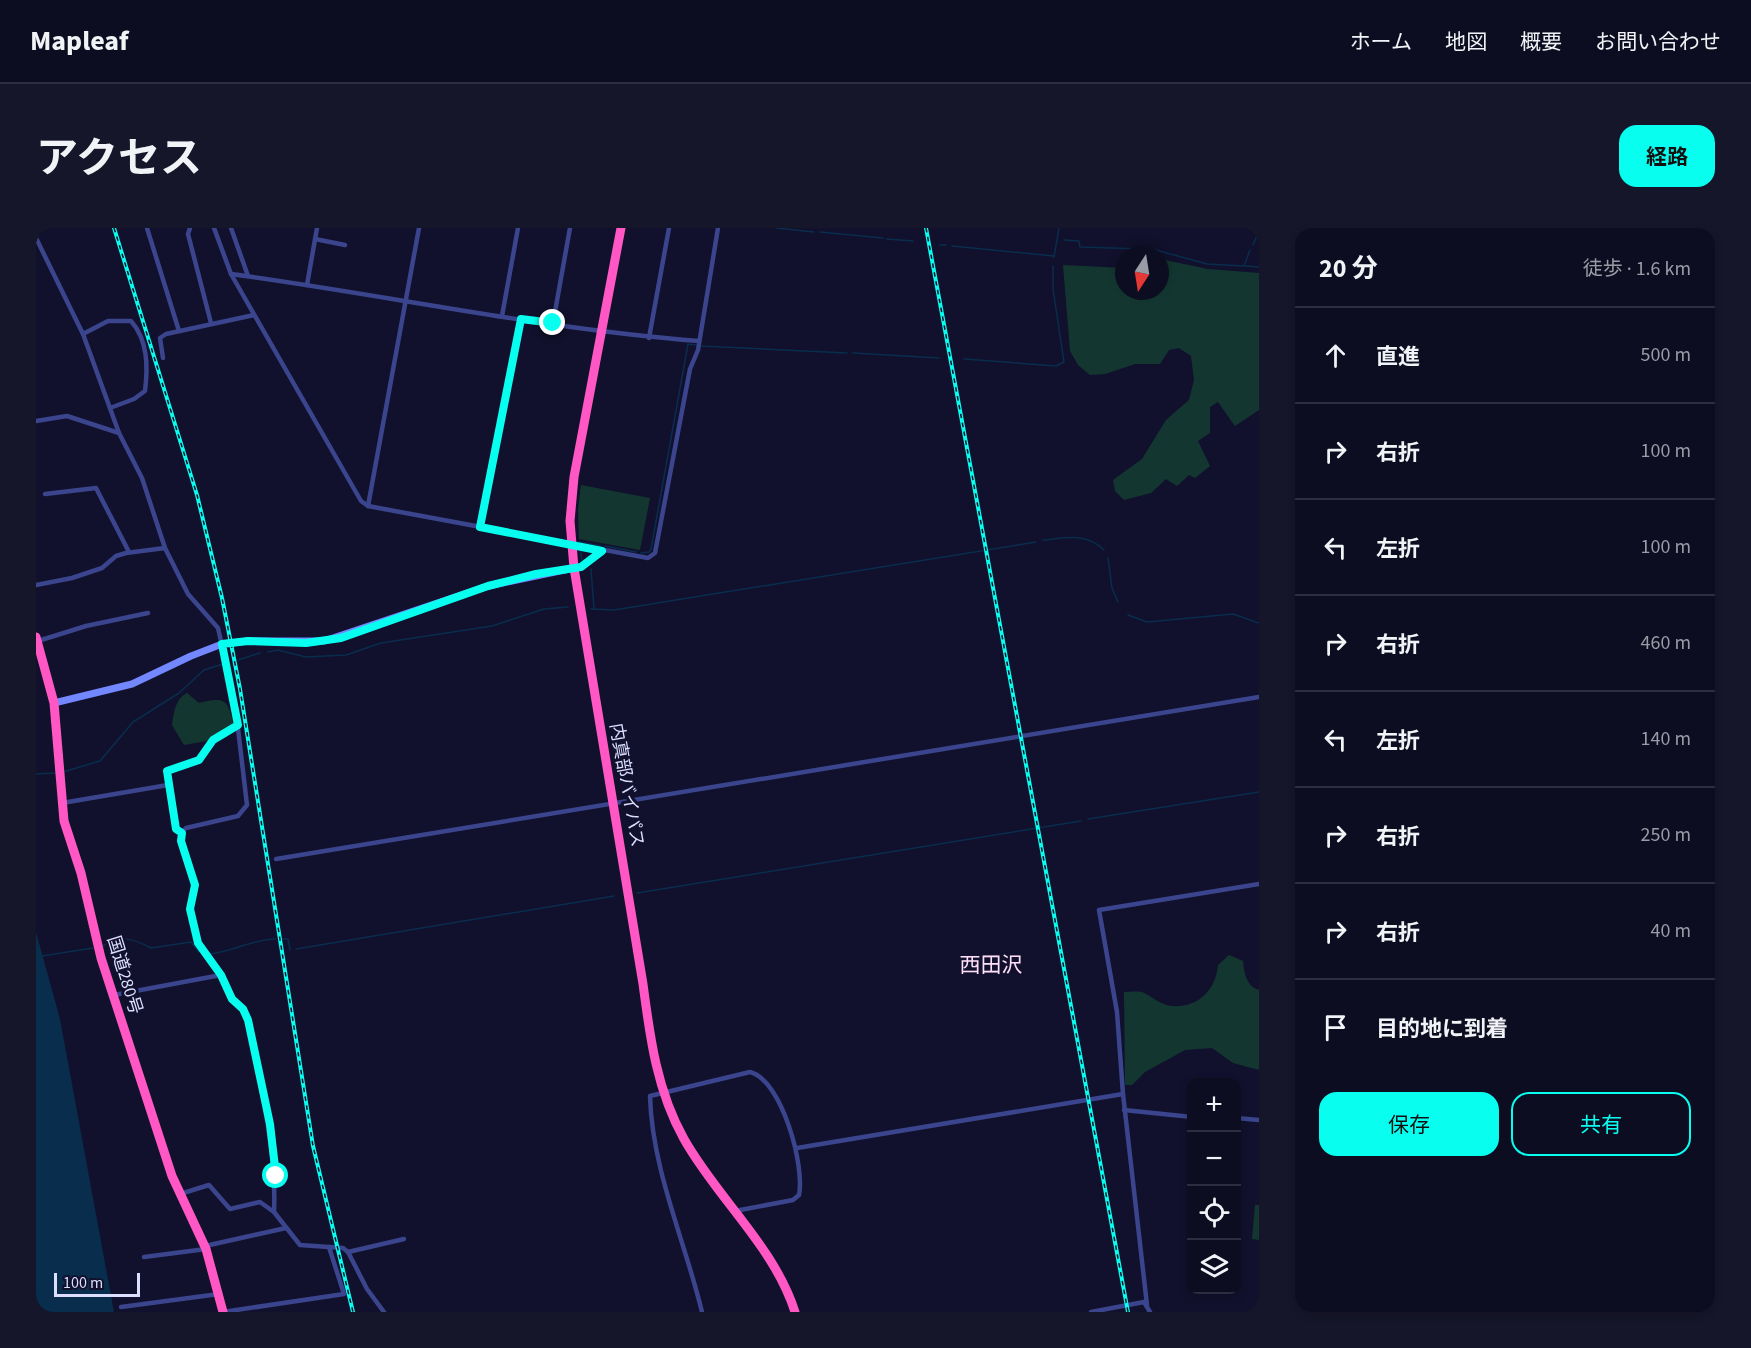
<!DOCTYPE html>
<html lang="ja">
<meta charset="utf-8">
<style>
:root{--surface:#0d0d22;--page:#16162a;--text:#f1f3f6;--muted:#9a9ca5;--line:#2d2d40;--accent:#08ffef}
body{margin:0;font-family:"Source Sans 3","Noto Sans JP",sans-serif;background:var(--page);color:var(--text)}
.controls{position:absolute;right:18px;bottom:18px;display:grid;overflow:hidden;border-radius:12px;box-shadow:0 3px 9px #0003}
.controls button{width:54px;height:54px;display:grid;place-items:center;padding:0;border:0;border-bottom:2px solid var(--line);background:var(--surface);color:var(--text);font:30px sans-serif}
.compass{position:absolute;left:1079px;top:18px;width:54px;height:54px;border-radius:50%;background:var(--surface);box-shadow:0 3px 9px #0003;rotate:192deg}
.scale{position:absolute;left:18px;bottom:15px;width:86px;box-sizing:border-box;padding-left:6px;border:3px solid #dcdeff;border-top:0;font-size:16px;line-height:21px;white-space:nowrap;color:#dcdeff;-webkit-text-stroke:4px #11112d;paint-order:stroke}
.stop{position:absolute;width:18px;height:18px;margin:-14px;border:4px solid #08ffef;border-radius:50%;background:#fff}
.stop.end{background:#08ffef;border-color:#fff;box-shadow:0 2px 6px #0008}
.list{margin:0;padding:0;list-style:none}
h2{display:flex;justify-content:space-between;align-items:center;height:78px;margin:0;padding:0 24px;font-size:26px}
h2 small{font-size:20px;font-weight:400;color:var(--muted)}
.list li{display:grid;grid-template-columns:39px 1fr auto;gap:18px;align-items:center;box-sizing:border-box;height:96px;padding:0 24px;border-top:2px solid var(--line)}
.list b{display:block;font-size:22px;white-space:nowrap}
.list em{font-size:20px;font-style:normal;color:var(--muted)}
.actions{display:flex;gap:12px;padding:18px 24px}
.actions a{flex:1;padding:14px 0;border:2px solid var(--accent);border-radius:18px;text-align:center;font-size:21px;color:var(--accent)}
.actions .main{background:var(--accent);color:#111}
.icon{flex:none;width:33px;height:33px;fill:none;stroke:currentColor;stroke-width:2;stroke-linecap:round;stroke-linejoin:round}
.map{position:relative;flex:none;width:1223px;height:1084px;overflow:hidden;border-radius:18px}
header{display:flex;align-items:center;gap:36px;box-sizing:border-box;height:84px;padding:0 30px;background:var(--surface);border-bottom:2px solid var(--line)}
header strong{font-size:28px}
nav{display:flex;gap:33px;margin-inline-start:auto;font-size:21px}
.intro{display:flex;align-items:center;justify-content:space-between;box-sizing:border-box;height:144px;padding:0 36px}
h1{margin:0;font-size:42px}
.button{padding:15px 27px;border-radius:18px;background:var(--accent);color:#111;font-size:21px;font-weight:700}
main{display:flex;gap:36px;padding:0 36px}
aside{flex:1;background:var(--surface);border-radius:18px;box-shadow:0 3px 9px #0003}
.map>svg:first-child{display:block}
.green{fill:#133730}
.water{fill:#092d4d}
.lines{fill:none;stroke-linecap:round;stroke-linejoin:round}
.stream{stroke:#092d4d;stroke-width:1.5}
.street{stroke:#3a458d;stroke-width:4.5}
.secondary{stroke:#7387ff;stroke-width:7}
.highway{stroke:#ff57c3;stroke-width:9}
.rail-casing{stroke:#08ffef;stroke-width:4}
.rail{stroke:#11112d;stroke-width:1.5;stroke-dasharray:4.5;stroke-linecap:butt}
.route{stroke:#08ffef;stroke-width:8}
.labels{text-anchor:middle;stroke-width:6;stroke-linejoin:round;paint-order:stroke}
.street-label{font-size:18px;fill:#dcdeff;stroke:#11112d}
.quarter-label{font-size:21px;fill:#ffdef8;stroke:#11112d}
</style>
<header>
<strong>Mapleaf</strong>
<nav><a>ホーム</a><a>地図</a><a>概要</a><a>お問い合わせ</a></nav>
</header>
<div class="intro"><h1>アクセス</h1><a class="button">経路</a></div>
<main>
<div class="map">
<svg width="1223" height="1084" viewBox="0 0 1223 1084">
<rect width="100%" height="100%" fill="#11112d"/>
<!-- green -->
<g class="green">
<path d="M1124,31l48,10 51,4v137l-24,16 -17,-24 -8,5v26l-12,8 12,25 -15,12 -6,-3 -12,11 -11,-7 -15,14 -27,7 -9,-9 -2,-11 29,-21 24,-39 23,-20 5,-20 -3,-24 -12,-8 -10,2 -9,14h-25l-30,10 -15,1 -12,-10 -8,-14 -7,-86 61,3v23h36z"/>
<path d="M545,257l69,13 -10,52 -61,-11 -1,-30z"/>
<path d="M151,465l12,10c24,-6 29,-5 34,20l-26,18 -23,4 -12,-20c2,-12 3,-26 15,-32z"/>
<path d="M1193,727l14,6c1,12 4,26 16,29v80l-26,-7 -21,-15 -27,2 -40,22 -13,13h-7l-1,-93c5,0 13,-1 18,0 10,4 18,13 30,14 26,2 44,-16 46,-41z"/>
<path d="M1219,977h4v35l-7,-1z"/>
</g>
<!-- water -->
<path class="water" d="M0,704l24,87 54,293h-78z"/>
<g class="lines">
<!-- stream -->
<g class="stream">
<path d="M740,0l38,4"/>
<path d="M784,4l63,6"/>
<path d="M851,11l26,2"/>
<path d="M1028,12l15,1 1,6 64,2"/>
<path d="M904,17h6"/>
<path d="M1217,17l6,-14"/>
<path d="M916,18l102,10"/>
<path d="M1120,22l51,14 37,2 6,-16"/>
<path d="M1018,29l5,-29"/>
<path d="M1209,38l14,1"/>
<path d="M665,118l146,7"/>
<path d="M817,125l86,5"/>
<path d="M928,131l92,7 8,-4 -11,-73v-23"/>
<path d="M1007,312c23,-2 43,-8 61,10"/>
<path d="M543,314l22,4"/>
<path d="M569,318l31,6"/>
<path d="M544,320l2,12"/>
<path d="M605,325l8,-1 2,-3 37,-205 8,1"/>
<path d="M1072,330l4,30 6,14"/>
<path d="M555,341l3,40"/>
<path d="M555,381l23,1 422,-68"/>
<path d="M1092,387l19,7 86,-8 26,9"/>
<path d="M232,424l10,-2 28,7 40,-2 35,-12 111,-17 52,-17 24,-2"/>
<path d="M202,432l22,-7"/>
<path d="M27,544l37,-11 33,-39 46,-29 25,-23 19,-6"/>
<path d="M0,546l20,-1"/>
<path d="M1052,591l171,-27"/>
<path d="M601,665l444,-72"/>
<path d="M246,711h6l2,11"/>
<path d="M67,718c15,-13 33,-6 48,2l40,-6 8,10"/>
<path d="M260,721l318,-53"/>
<path d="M173,726c24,-2 43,-15 67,-15"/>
<path d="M6,728l51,-8"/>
</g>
<!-- street -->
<g class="street">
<path d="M111,0l32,103"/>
<path d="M154,0l-2,6 23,89"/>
<path d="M178,0l17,46 130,227 7,5 280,52 7,-5 35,-184 8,-19 20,-122"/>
<path d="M195,0l17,48"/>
<path d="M0,10l47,96 36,99 23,45 23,70 23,46 30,34 17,75 12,102 -9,11 -52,12 -5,5v8l14,44 -5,24 8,34 23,32 11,24 11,10 5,11c11,65 29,126 26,192l26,33 43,3 5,4 19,37 17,23"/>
<path d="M279,11l30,6"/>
<path d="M195,46c156,21 311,55 468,67"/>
<path d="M271,57l10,-57"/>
<path d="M466,88l16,-88"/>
<path d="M517,95l17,-95"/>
<path d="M47,106l25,-13h23c17,19 17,46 14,70l-11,8 -24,9"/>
<path d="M613,110l20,-110"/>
<path d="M127,130l-3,-20 6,-4 88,-19"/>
<path d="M0,193l31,-5 52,17"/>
<path d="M9,266l51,-6 33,64"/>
<path d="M332,278l51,-278"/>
<path d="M444,299l41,-208"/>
<path d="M538,340l7,-1 21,-16"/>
<path d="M0,357l36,-7 30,-10 14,-12 10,-3 39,-5"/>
<path d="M2,413l48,-15 62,-13"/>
<path d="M26,575l106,-18"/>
<path d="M145,605l-5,-4 -9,-58 32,-11 14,-20 25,-15"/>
<path d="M240,631l983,-162"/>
<path d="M78,767l107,-20"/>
<path d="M1088,882l68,7"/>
<path d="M1200,890l23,2"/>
<path d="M761,920l326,-54"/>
<path d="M144,966l29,-9 21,24 30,-7 14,10"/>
<path d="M169,1018l81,-18"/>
<path d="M312,1024l56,-13"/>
<path d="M108,1029l62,-8"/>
<path d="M1111,1077l-24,-211 -6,-82 -18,-102 160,-26"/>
<path d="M85,1079l98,-13"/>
<path d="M187,1084l121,-18 -15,-47"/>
<path d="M666,1084c-17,-71 -50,-142 -52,-216l100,-24c32,8 55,94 49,123l-6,5 -58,11"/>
<path d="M1055,1084l53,-10 6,10"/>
</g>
<!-- secondary -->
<path class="secondary" d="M18,475l78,-19 59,-28 31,-12 26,-3h76l164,-55 86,-18"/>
<!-- highway -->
<g class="highway">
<path d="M585,0l-47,249 -4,44 4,47 69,416c7,54 14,107 41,155 33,59 90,107 111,173"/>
<path d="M0,409l18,66 10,118 17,52 20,85 71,218 34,73 17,63"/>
</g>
<defs>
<g id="rail">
<path d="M78,0l83,267 25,103 18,91 73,457 40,166"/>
<path d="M890,0l202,1084"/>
</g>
</defs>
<!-- rail casing -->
<use href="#rail" class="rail-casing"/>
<!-- rail -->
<use href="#rail" class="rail"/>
</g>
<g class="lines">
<!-- route -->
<path class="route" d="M240,948l-6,-52 -22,-104 -5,-11 -11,-10 -11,-24 -23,-32 -8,-34 5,-24 -14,-44 1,-8 -6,-4 -9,-58 32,-11 14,-20 25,-15 -16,-81 26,-3 58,2 35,-5 147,-52 48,-12 45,-7 21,-16 -122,-24 41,-208 32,4"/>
</g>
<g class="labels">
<!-- street labels -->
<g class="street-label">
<text transform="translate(591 557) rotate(80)" y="6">内真部バイパス</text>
<text transform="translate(89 747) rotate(73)" y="6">国道280号</text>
</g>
<!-- quarter labels -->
<g class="quarter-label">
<text x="955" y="744">西田沢</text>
</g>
</g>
</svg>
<div class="controls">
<button>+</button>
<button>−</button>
<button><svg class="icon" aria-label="locate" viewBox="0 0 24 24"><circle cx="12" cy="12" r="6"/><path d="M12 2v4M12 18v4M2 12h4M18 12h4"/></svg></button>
<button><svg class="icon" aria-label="layers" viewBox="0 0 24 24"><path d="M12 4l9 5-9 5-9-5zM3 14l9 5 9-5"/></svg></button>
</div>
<svg class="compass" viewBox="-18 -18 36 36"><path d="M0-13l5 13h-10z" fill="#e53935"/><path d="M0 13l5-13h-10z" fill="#9a9ca5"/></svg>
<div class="scale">100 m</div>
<div class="stop" style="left:240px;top:948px"></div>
<div class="stop end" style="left:517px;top:95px"></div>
</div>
<aside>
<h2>20 分<small>徒歩 · 1.6 km</small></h2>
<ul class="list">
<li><svg class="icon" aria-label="ahead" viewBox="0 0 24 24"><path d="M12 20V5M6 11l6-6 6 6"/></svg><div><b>直進</b></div><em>500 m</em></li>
<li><svg class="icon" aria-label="right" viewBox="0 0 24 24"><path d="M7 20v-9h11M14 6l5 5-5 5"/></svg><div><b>右折</b></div><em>100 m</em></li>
<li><svg class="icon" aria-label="left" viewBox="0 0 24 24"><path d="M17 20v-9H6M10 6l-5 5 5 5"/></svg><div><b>左折</b></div><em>100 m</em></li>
<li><svg class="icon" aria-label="right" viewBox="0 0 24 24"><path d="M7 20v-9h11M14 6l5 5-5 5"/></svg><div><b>右折</b></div><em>460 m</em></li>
<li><svg class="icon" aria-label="left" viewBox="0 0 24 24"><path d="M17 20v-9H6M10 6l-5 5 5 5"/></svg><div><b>左折</b></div><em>140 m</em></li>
<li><svg class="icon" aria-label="right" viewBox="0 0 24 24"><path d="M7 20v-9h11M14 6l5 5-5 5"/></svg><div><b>右折</b></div><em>250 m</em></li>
<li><svg class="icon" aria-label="right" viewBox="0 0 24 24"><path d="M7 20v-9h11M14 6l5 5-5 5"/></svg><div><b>右折</b></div><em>40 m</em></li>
<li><svg class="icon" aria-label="arrive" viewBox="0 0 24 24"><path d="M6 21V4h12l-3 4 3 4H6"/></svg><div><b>目的地に到着</b></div></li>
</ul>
<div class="actions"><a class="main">保存</a><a>共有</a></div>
</aside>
</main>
